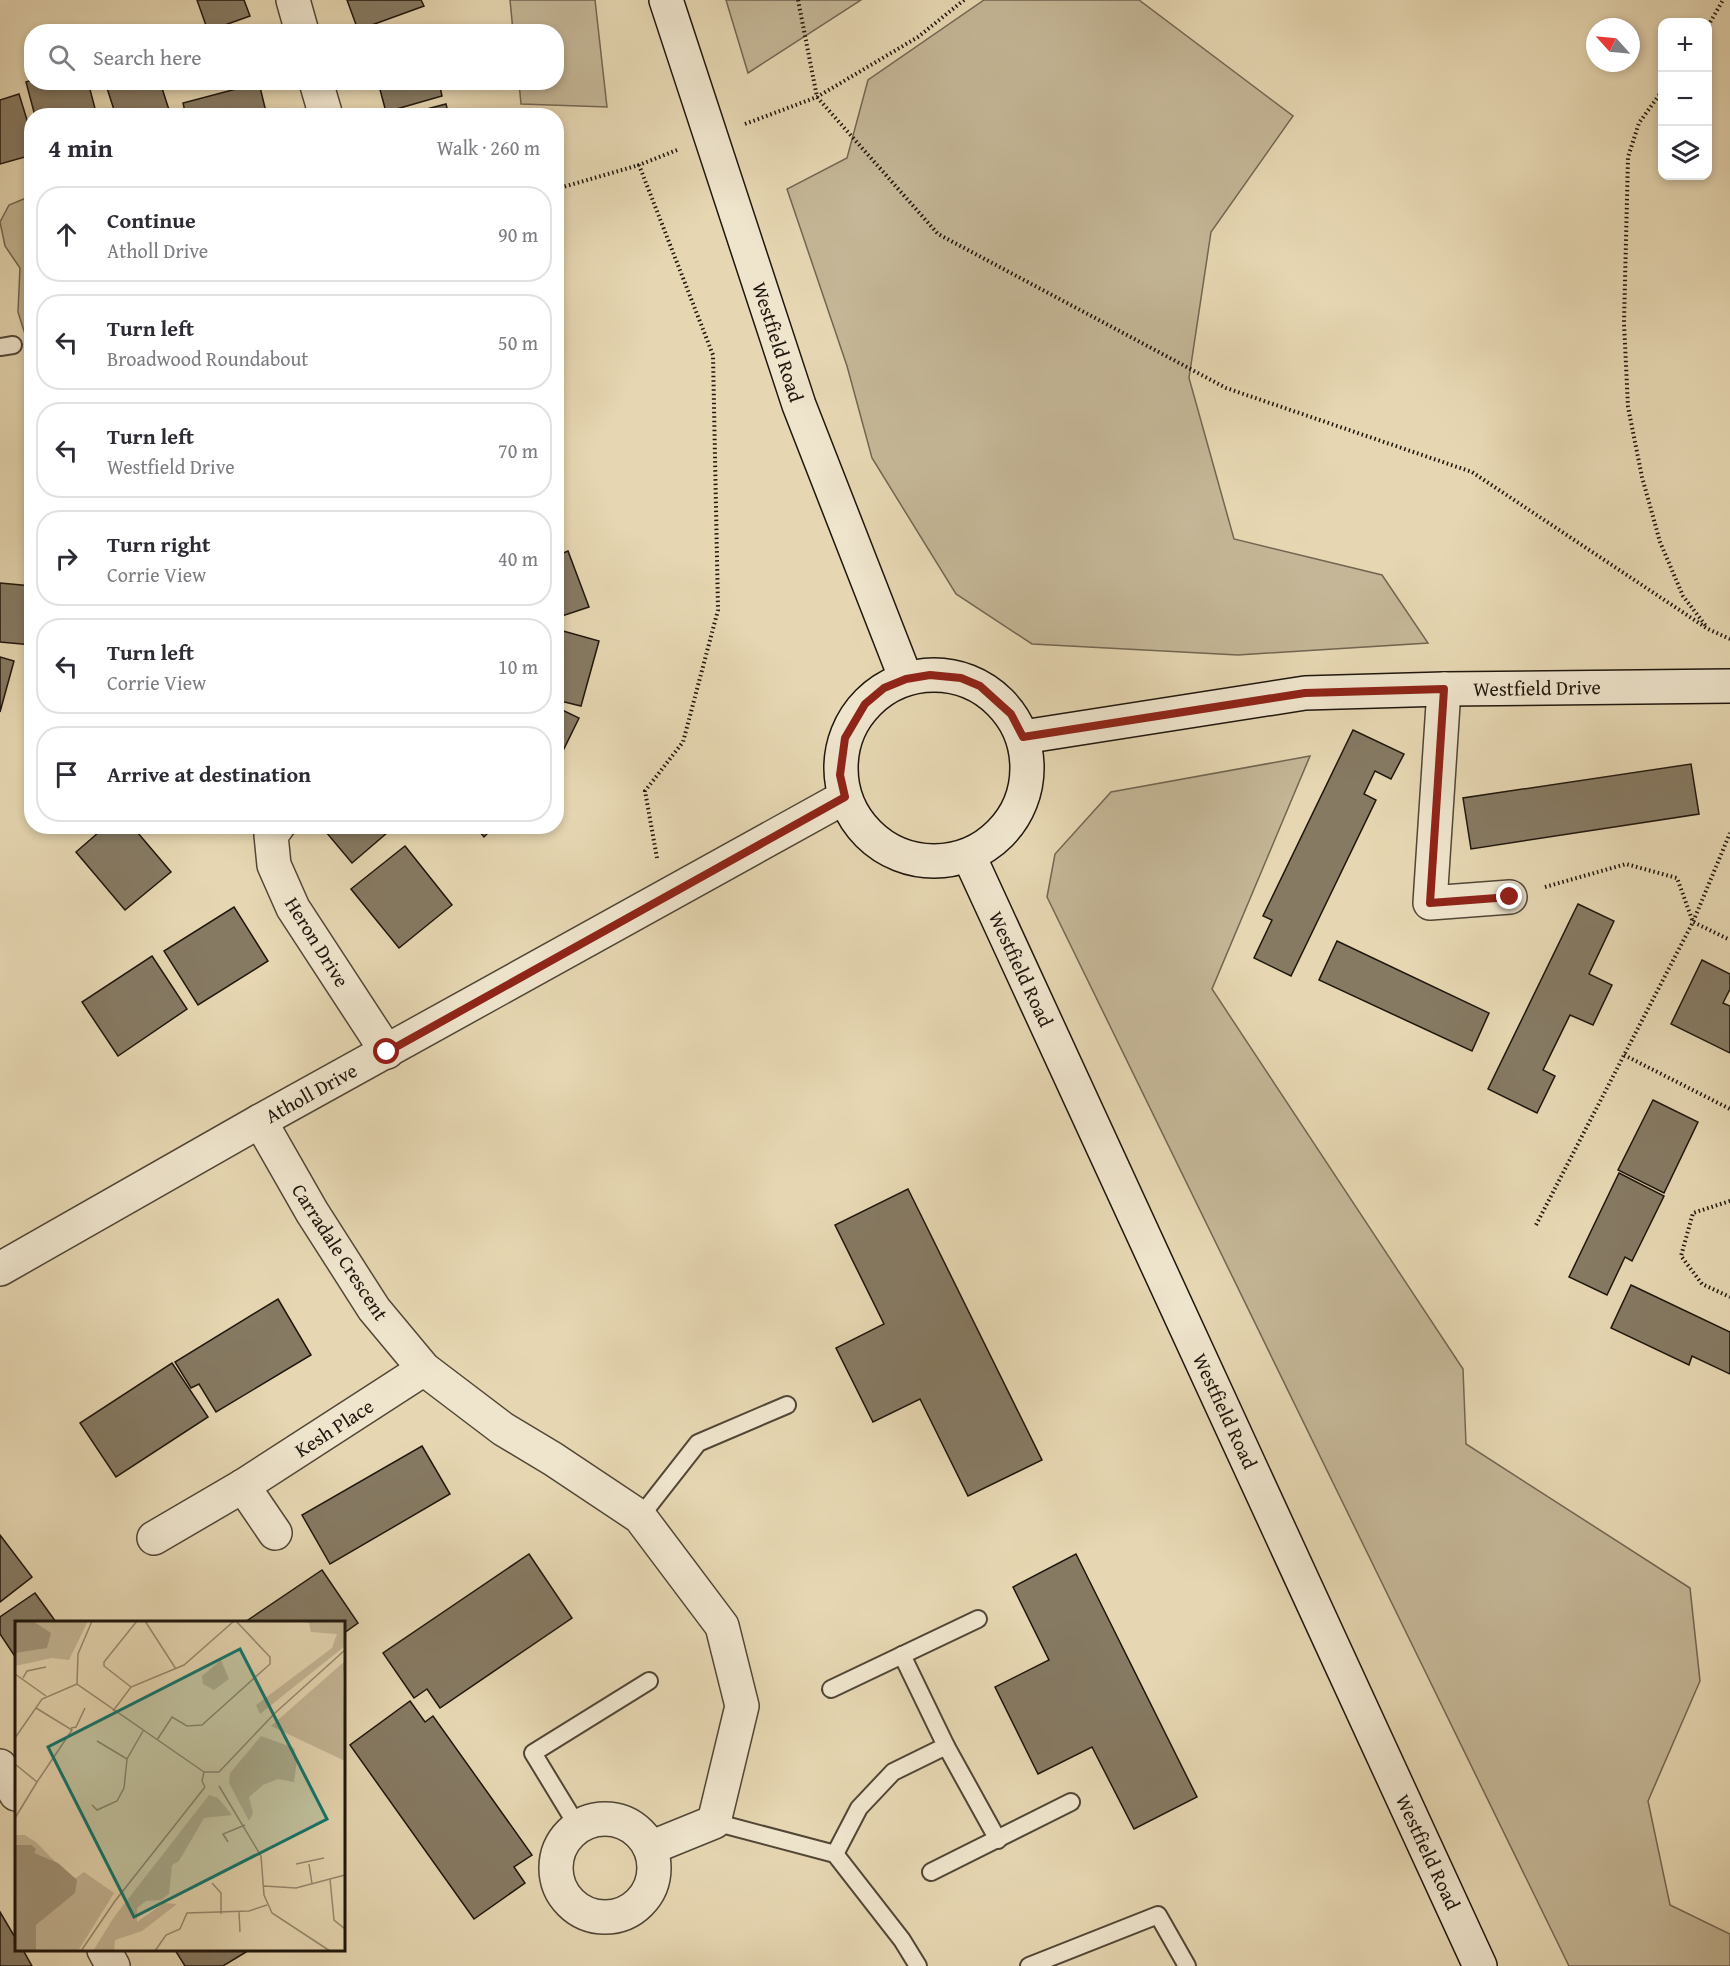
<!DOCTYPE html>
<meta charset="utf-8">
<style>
:root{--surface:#fff;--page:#f2f2f3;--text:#2b2b33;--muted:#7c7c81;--line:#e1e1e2}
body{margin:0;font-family:"Gentium Book Plus",serif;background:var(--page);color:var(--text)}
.controls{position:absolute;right:18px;top:18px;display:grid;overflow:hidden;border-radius:12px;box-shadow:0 3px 9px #0003}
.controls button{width:54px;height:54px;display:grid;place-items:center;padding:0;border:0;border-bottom:2px solid var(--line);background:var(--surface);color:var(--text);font:30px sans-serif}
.compass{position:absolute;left:1586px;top:18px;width:54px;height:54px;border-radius:50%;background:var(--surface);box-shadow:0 3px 9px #0003;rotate:297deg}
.stop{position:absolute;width:18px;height:18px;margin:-14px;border:4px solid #8f2418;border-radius:50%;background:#fff}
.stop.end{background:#8f2418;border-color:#fff;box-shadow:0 2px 6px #0008}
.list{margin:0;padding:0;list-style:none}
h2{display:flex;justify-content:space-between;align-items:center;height:78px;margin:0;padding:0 24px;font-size:26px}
h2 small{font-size:20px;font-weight:400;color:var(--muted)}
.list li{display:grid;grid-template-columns:39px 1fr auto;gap:18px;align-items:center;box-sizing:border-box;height:96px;margin:0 12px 12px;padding:0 12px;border:2px solid var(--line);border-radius:24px}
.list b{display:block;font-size:22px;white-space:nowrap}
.list p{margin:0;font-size:20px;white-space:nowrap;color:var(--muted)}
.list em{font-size:20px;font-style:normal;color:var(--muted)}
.icon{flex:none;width:33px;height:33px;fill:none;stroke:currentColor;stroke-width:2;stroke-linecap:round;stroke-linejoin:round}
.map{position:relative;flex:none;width:1730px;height:1966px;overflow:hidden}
.search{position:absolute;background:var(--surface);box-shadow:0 3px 9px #0003;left:24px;top:24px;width:540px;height:66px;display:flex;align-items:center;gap:15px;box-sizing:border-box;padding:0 21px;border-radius:24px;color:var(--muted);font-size:22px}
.panel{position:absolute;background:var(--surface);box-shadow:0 3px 9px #0003;left:24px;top:108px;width:540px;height:726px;border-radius:24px}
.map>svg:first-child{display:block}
.green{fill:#c4b696;stroke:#726652;stroke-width:1.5}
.building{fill:#867a63;stroke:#1f160d;stroke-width:1.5}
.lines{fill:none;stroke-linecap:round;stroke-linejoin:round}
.lane-casing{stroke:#514636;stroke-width:20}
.street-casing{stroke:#514636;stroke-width:36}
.secondary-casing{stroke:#1f160d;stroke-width:36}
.path{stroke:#1f160d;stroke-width:4;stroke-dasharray:1.5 3;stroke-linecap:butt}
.lane{stroke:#efe5cd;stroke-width:16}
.street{stroke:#efe5cd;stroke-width:33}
.secondary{stroke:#efe5cd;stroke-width:33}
.route{stroke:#8f2418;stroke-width:8}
.labels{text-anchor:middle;stroke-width:5;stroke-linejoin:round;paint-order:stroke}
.street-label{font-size:20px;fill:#1f160d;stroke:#efe5cd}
.inset-road{fill:none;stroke:#968a70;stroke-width:1.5}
.view{fill:#0f766e;fill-opacity:0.15;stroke:#0f766e;stroke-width:3}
.inset-edge{fill:none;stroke:#1f160d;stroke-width:3}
</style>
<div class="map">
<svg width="1730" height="1966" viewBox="0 0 1730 1966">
<rect width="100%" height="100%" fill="#e6d7b2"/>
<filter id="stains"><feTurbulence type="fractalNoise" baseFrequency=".00333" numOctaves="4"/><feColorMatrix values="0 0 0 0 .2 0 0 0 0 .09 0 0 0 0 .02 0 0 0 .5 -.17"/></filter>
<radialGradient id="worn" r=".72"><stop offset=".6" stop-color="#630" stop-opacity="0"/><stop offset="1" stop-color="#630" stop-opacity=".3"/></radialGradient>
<!-- green -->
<g class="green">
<path d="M510,0h85l12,107 -86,-3 -2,-21 37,-1v-50l-43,-1z"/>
<path d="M726,0h135l-113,73z"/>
<path d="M984,0h155l154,116 -82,116 -22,146 45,161 148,36 46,68 -190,12 -206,-11 -76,-50 -84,-136 -25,-92 -60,-177 60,-31 21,-78z"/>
<path d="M31,196h1l-1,157 -13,-41 2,-44 -15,-22 -5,-24 9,-17z"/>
<path d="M1310,756l-98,233 251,380 3,75 224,144 10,93 -52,120 22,104 60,29v32h-161l-522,-1069 8,-43 56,-62z"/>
</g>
<!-- building -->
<g class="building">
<path d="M197,0h47l6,16 -42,15z"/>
<path d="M347,0h74l3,6 -66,24z"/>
<path d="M32,80v2h56l9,34h-62l-9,-34z"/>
<path d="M105,82h55l11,34h-55z"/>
<path d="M378,82h61l3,14 -56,16z"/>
<path d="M259,83l8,33h-81l-3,-13z"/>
<path d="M19,94l13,42v19l-32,9v-64z"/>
<path d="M446,104l3,12h-49z"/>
<path d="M568,551l21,56 -33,11v-62z"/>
<path d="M0,583l32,3v59l-32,-3z"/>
<path d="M556,629l43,12 -18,65 -25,-6z"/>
<path d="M0,657l14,4 -14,51z"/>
<path d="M556,707l23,11 -23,47z"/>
<path d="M1353,730l51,24 -13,25 -16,-8 -11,23 12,6 -85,176 -37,-18 18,-38 -9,-4z"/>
<path d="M1691,764l8,50 -228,35 -8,-51z"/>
<path d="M106,826h26l39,46 -46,38 -49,-58z"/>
<path d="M321,826h74l-43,37z"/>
<path d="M475,826h20l-11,11z"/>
<path d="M405,846l47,59 -53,43 -48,-59z"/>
<path d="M1578,904l36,17 -25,53 23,11 -19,40 -23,-10 -27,55 12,6 -18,37 -49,-24z"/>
<path d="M234,907l34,54 -70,44 -34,-54z"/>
<path d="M1337,941l152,72 -17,38 -153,-71z"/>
<path d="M152,956l35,53 -69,47 -36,-54z"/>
<path d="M1702,960l28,14v15l-7,14 7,3v47l-59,-29z"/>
<path d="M1653,1100l45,22 -34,71 -46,-23z"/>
<path d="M1619,1173l45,23 -32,65 -7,-4 -18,38 -38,-18z"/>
<path d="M908,1189l134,271 -74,36 -48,-97 -47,23 -37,-74 48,-24 -49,-99z"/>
<path d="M1631,1285l99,47v42l-38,-18 -3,9 -78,-37z"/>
<path d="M278,1299l33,56 -95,57 -17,-28 -8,4 -16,-26z"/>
<path d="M172,1363l36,54 -92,60 -36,-54z"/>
<path d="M422,1446l28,48 -120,70 -28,-49z"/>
<path d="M0,1535l32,42 -32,25z"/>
<path d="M529,1554l43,64 -132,90 -13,-19 -13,9 -31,-45z"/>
<path d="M1076,1554l121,243 -63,32 -42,-82 -54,27 -43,-87 54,-27 -36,-73z"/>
<path d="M322,1570l36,53 -14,10v-11h-99z"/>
<path d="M35,1593l21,29h-40v36l-16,-24v-17z"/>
<path d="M410,1701l15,21 8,-6 99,139 -18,12 11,16 -51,36 -124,-174z"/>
<path d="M0,1912l16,27v11h7l9,16h-32z"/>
<path d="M175,1950h69l2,2 -23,14h-38z"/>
</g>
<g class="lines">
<defs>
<g id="lane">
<path d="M0,347l13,-2"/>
<path d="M640,1517l58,-74 89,-38"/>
<path d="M831,1689l147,-70"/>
<path d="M946,1746l52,94"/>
<path d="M714,1822l121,32 67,86 16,26"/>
<path d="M578,1827l-45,-74 116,-72"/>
<path d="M835,1854l24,-46 34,-36 53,-26 -44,-91"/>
<path d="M931,1872l140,-70"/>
<path d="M1029,1966l129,-51 29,51"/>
</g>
<g id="street">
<path d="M293,0l9,32"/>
<path d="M316,82l10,34"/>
<path d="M1444,689l-14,214 80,-6"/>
<path d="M278,826l-7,9 3,30 19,43 94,144"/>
<path d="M260,1121l52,91 62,97 50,60 79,60 50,30 87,58 82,109 20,80 -28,116 -64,26"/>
<path d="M0,1269l260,-148 585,-324"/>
<path d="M243,1486l32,47"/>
<path d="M154,1538l89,-52 181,-117"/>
<path d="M0,1766l16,28"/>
<circle cx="605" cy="1868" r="49"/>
<path d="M104,1950l9,16"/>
</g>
<g id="secondary">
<path d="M666,0l133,405 107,274"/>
<circle cx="934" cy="768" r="93"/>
<path d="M1023,737l282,-44 139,-4 286,-3"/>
<path d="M969,856l511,1110"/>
</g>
</defs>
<!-- lane casing -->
<use href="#lane" class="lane-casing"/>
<!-- street casing -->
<use href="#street" class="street-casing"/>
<!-- secondary casing -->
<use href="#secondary" class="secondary-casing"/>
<!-- path -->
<g class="path">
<path d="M798,0l19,97 121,137 288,154 246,84 236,157 22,10"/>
<path d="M1708,26l15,-26"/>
<path d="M1662,91l-23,32 -11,34 -4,166 4,84 14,70 18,65 23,54 23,30"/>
<path d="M745,124l72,-27 101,-60 46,-37"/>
<path d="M556,189l83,-24"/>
<path d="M657,858l-12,-67 38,-49 35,-132 -5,-255 -74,-190 38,-15"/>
<path d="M1545,887l81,-23 51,14 16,44 37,18"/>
<path d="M1624,1055l106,54"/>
<path d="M1730,1201l-37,12 -12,43 21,28 28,13"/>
<path d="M1536,1225l157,-303 37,-89"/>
</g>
<!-- lane -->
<use href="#lane" class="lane"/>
<!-- street -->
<use href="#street" class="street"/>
<!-- secondary -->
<use href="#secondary" class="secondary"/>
</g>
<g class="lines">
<!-- route -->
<path class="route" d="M387,1052l458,-255 -5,-22 5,-37 20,-34 19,-16 22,-9 24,-4 31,3 19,8 31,28 12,23 282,-44 139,-4 -14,214 80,-6"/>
</g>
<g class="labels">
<!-- street labels -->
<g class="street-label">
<text transform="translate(778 342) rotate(72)" y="7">Westfield Road</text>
<text transform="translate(1537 688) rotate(-1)" y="7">Westfield Drive</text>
<text transform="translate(317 942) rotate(58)" y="7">Heron Drive</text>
<text transform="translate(1021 969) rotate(65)" y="7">Westfield Road</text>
<text transform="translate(311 1093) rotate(-29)" y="7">Atholl Drive</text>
<text transform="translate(340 1252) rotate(57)" y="7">Carradale Crescent</text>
<text transform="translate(1225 1411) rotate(65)" y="7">Westfield Road</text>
<text transform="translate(334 1428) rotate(-33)" y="7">Kesh Place</text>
<text transform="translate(1428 1852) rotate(65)" y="7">Westfield Road</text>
</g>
</g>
<!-- overview -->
<g transform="translate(15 1621)">
<rect width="330" height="330" fill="#e6d7b2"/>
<path d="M0,0h73l-19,39 -17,-2 -37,8zM285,0h45v25l-85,68 -4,-9 76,-57 5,-14 -26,-2 -2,-9zM206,39l8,19 -15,11 -11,-6 -1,-8zM330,40l-2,16 2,84 -74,-35zM246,115l33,12 3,12 -3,22 -16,-3 -15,6 -14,12 4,16 -4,8 -20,-38 1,-10zM194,174l9,3 14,17 -28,3 -25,43 -7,4 -3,29 -8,6 -15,1 -9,7v14l27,-19 13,1 -35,27 -27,9 -1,11h-21l21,-34zM0,214h10l12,8 30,31 9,4 8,-6 30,21 -36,58h-63z" fill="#c4b696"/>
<path d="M0,0h18l18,12 -4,15 -32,5zM0,224h16l5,4 -2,4 24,10 19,17 -2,13 -39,32v26h-21z" fill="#a2957a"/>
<path class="inset-road" d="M77,0l-14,33 -1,30 127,88M130,0l31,48M0,53l31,22M8,57l4,-7 19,-4M116,66l-27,-21v-4l33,-41M98,90l18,-24 53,-22 50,-44M56,107l5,-1 9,-19M0,117l27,-39 35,-15M142,119l15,-23 15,9 15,-1 68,-61v-7l-34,-36M82,120l30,18M0,143l22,18 35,-52 -36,-22M204,151l56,-59 70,-63M204,165l42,70 3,39 8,18 58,38M190,166l-3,-6 2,-9h15M77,184l5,5 20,-9 7,-13 3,-29 16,-28M0,197l22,-36M213,221l-5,-8 22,-9M281,243l28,-6M294,243l3,20M315,258l4,41 11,9M197,262l9,10v21M249,265l32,2 49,-13M224,291l1,20M66,330l34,-50 90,-114M140,330l11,-16 14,-6 7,-16 62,-2 18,-6"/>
<path class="view" d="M225,28l87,170 -193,98 -86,-170z"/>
<rect width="330" height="330" class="inset-edge"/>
</g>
<rect width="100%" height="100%" filter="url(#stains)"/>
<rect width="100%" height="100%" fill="url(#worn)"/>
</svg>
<div class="controls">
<button>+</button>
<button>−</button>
<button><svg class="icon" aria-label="layers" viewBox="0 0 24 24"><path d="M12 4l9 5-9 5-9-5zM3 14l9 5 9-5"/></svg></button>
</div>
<svg class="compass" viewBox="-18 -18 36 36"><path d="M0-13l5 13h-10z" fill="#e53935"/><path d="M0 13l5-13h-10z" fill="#7c7c81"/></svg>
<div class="stop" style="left:387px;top:1052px"></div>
<div class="stop end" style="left:1510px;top:897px"></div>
<div class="search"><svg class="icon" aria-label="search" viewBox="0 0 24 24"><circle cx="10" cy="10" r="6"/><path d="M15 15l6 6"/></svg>Search here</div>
<section class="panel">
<h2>4 min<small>Walk · 260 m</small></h2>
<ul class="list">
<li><svg class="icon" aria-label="ahead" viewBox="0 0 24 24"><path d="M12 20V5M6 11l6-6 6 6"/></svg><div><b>Continue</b><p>Atholl Drive</p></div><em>90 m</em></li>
<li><svg class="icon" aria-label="left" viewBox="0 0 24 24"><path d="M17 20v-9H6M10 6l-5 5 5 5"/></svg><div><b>Turn left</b><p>Broadwood Roundabout</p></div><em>50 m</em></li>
<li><svg class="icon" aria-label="left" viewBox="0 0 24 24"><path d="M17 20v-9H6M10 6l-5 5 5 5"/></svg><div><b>Turn left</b><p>Westfield Drive</p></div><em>70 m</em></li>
<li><svg class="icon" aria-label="right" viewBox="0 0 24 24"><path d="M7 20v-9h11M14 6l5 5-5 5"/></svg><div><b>Turn right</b><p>Corrie View</p></div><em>40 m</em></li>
<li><svg class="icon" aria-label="left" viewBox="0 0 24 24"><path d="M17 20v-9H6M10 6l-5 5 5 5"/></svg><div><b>Turn left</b><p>Corrie View</p></div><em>10 m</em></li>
<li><svg class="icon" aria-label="arrive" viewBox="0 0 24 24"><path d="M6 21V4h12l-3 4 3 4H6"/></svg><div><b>Arrive at destination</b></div></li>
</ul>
</section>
</div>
